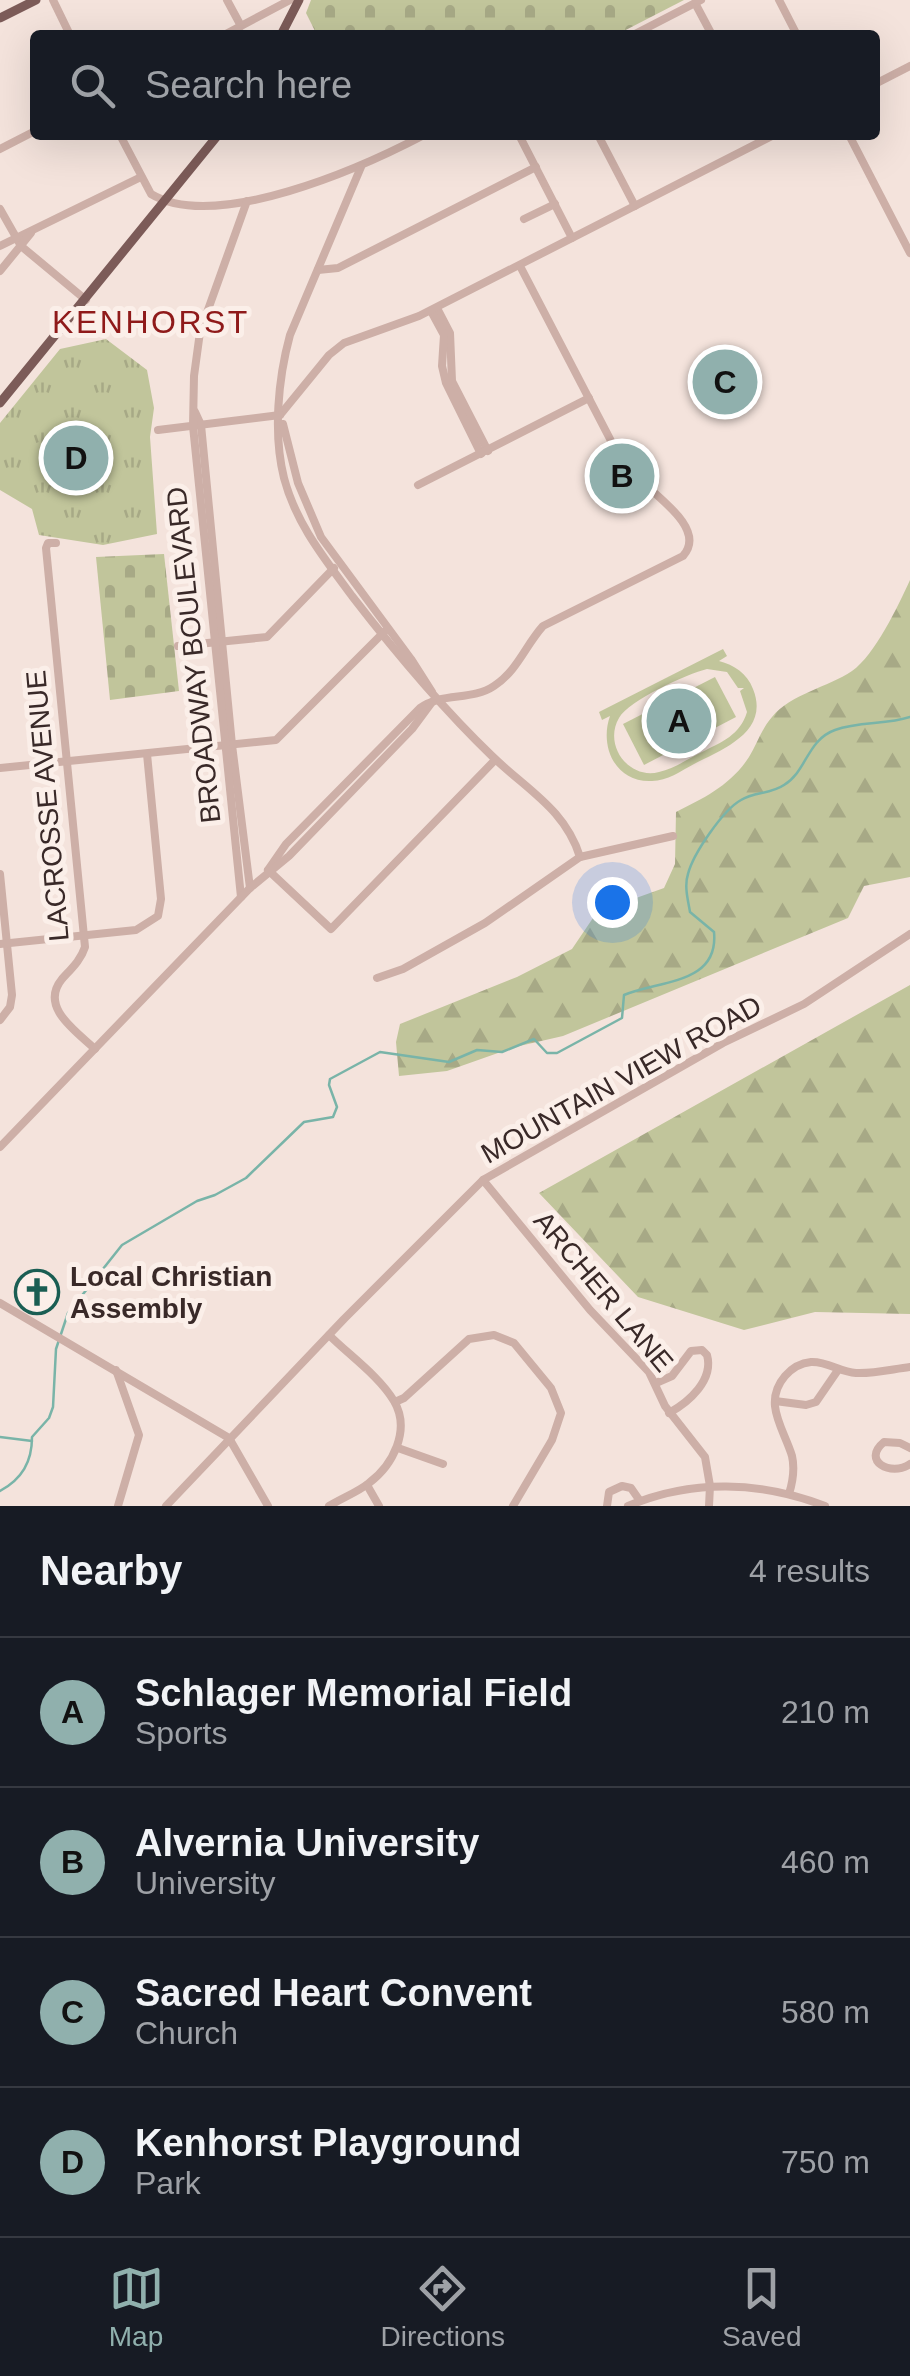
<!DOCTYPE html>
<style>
:root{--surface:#171b24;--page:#242831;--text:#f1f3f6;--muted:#9ea1a6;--line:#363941;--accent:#90b0ad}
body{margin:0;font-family:Arial,sans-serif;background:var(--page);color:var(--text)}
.you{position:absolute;left:612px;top:902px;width:35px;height:35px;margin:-25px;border:8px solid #fff;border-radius:50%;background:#1a73e8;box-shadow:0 0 0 15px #1a73e833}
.badge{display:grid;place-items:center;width:65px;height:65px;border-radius:50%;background:var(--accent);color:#111;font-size:32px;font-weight:700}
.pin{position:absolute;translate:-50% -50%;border:5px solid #fff;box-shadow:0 2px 10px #0006}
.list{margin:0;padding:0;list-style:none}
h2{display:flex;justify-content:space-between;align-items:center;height:130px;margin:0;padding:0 40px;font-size:42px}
h2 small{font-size:32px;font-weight:400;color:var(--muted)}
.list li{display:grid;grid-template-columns:65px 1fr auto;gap:30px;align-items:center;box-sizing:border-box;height:150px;padding:0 40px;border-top:2px solid var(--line)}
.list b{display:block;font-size:38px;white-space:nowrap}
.list p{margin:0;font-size:32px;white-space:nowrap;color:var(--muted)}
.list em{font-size:32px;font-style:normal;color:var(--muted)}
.icon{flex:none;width:55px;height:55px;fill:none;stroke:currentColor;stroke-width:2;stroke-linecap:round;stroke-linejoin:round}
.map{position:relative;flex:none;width:910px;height:1506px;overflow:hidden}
.search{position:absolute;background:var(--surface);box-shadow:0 10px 40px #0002;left:30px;right:30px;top:30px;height:110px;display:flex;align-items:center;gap:25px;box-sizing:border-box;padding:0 35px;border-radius:10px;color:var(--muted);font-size:38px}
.sheet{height:730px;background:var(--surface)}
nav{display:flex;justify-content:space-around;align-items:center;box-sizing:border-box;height:140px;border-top:2px solid var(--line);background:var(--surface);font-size:28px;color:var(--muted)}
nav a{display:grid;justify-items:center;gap:5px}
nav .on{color:var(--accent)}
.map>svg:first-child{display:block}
.grass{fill:#c1c59b;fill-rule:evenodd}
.forest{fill:url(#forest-firs)}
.cemetery{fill:url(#cemetery-stones)}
.park{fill:url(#park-tufts)}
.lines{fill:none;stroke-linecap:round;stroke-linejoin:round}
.stream{stroke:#79b4a8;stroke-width:2.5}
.minor{stroke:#cdafa7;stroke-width:8}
.major{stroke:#7c5b58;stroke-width:9}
.labels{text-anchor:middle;stroke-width:10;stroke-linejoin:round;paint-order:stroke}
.street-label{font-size:28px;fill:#392928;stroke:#fbefe9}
.poi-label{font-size:28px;font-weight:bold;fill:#392928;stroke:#fbefe9;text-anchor:start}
.quarter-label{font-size:32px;letter-spacing:2.5px;fill:#8f1a1a;stroke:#fbefe9}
</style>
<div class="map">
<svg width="910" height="1506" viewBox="0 0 910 1506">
<defs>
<pattern id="forest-firs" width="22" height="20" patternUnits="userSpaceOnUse" patternTransform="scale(2.5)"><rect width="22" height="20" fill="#c1c59b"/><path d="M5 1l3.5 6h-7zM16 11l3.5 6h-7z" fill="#a7a986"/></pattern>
<pattern id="cemetery-stones" width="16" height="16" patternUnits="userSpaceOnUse" patternTransform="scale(2.5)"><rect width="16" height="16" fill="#c1c59b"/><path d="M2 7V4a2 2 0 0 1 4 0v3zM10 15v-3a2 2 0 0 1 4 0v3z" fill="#a7a986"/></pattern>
<pattern id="park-tufts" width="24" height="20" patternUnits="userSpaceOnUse" patternTransform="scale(2.5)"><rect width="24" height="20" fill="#c1c59b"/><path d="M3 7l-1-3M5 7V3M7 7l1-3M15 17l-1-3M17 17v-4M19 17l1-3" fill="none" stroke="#a7a986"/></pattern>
</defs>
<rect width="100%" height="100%" fill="#f4e3dc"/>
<!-- grass -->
<g class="grass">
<path d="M723,649l4,7 -8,5c15,4 28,12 34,28 17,42 -29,60 -59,75 -13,7 -27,17 -42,17 -36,2 -53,-34 -42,-65l-8,4 -3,-8zM707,669l20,3 11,16h6l-4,3 7,21c-7,23 -25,30 -45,40 -13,6 -28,17 -43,20 -30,8 -56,-27 -40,-54 10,-18 68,-44 88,-49z"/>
<path d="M715,677l21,40 -92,48 -21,-41z"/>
</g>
<!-- forest -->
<g class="forest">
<path d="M910,580v297l-46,9 -16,32 -285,118 -48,11 -68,24 -48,5 -3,-34 4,-18 117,-47 55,-28 25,-37 67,-24 11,-24 1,-52c28,-14 55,-27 73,-55 8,-13 13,-29 23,-40 19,-23 56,-30 80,-46 23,-16 46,-65 58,-91z"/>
<path d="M910,985v329l-95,-2 -71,18 -106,-33 -99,-104z"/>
</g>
<!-- cemetery -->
<g class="cemetery">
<path d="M311,0h373l-68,35h-299l-11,-22z"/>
<path d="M164,554l15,137 -69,9 -14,-143z"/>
</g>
<!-- park -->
<path class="park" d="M106,339l41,31 7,38 -4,29 7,97 -54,11 -64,-10 -7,-26 -32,-19v-67l60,-74z"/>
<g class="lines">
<!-- stream -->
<g class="stream">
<path d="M0,1437l32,4"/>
<path d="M0,1491c22,-12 32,-29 32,-54l17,-19 4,-11 3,-58 12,-36 54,-68 75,-44 18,-6 31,-17 58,-56 29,-5 4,-10 -8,-22 1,-6 50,-27 69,10 28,-12 25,2 32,-13 13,14h10l65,-35 2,-23c37,-15 95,-11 90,-63l-24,-20c-2,-12 -6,-26 -2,-38 5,-20 35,-64 53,-74 13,-8 30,-6 43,-15 23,-14 23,-45 51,-55 24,-9 51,-5 75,-13"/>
</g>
<!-- minor -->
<g class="minor">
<path d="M53,0l17,35"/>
<path d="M227,0l14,26"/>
<path d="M779,0l18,35"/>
<path d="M695,3l17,32"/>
<path d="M224,35l66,-35"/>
<path d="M633,35l68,-35"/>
<path d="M875,84l35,-18"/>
<path d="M120,135l31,59c65,39 212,-27 273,-59"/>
<path d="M519,135l53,103"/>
<path d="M598,135l37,71"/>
<path d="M849,135l61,118"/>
<path d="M0,149l35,-18"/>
<path d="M361,167l-71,168c-12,44 -17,99 -6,143 12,46 41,81 68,118 44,57 88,110 140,160 35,34 73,53 88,101"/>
<path d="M0,209l21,37 65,54"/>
<path d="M524,219l31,-15"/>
<path d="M0,246l141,-69"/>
<path d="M318,270l20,-2 198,-101"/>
<path d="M0,271l31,-38"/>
<path d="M437,308l13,25 2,48 36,70"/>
<path d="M431,311l13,24 -2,31 4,17 35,71"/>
<path d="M195,412l6,13 31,320 18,143"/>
<path d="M280,415l49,-60 15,-12 75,-27 355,-181"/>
<path d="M283,424l15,59 23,54 90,122 21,33"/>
<path d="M158,430l122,-15"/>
<path d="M418,485l171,-87"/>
<path d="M56,543h-8l-2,5 39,399c-4,13 -14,22 -23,32 -23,28 14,52 33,70"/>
<path d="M178,646l89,-9 67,-69"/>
<path d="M0,768l276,-28 111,-111"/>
<path d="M268,870l18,-26 134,-136c22,-16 52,-7 74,-22 24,-16 31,-40 49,-60l140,-70c28,-31 -43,-69 -61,-94l-102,-196"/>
<path d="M268,870l63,59 164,-169"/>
<path d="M0,874l12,121 -2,12 -10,13"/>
<path d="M241,897l-48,-471 1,-50 6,-44 47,-131"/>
<path d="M0,944l136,-14 22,-14 3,-17 -14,-145"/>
<path d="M377,978l26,-9 82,-46 95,-66 93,-21"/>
<path d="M0,1147l250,-259 39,-32 63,-65 60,-62 20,-27"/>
<path d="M483,1180l107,130 59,62 16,34 40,51 5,29 -1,20"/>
<path d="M0,1303l229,135 39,68"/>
<path d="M329,1335c20,20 50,41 65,66 17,29 -1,64 -25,82 -11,9 -27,15 -40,23"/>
<path d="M116,1370l23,65 -21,71"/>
<path d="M656,1383l16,-7 19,-25 11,-1 5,5c7,25 -18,47 -38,58"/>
<path d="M775,1401l31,4 10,-3 22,-32"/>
<path d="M395,1402l9,-4 65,-59 25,-4 20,8 37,45 10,25 -9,27 -39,66"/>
<path d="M398,1448l45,16"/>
<path d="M910,1448l-10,-5 -16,-1c-23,19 7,35 26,22"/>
<path d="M367,1485l12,21"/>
<path d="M789,1494c4,-13 6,-25 3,-38 -8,-27 -30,-53 -7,-80 7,-8 15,-13 26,-14 16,-1 29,10 45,11 17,1 37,-4 54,-6"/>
<path d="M166,1506l178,-187 139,-139 240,-137 81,-39 106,-70"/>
<path d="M607,1506l2,-14 13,-6 9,2 9,13"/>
<path d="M628,1506c64,-27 132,-25 197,0"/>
</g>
<!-- major -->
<g class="major">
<path d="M0,18l36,-18"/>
<path d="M281,35l18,-35"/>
<path d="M0,403l218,-268"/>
</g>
</g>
<!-- icons -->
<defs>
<symbol id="church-ring" viewBox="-11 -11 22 22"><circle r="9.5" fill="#fbefe9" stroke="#1a5e53" stroke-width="1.5"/><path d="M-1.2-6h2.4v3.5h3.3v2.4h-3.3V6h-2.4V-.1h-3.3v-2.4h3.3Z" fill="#1a5e53"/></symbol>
</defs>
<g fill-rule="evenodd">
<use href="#church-ring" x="12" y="1267" width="50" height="50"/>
</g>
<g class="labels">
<!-- street labels -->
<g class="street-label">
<text transform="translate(193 655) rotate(-96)" y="10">BROADWAY BOULEVARD</text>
<text transform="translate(47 806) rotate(-95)" y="10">LACROSSE AVENUE</text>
<text transform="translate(621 1079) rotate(-29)" y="10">MOUNTAIN VIEW ROAD</text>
<text transform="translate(604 1291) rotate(50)" y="10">ARCHER LANE</text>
</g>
<!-- poi labels -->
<g class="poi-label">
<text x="70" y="1286">Local Christian<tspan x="70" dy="32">Assembly</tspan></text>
</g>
<!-- quarter labels -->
<g class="quarter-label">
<text x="151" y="333">KENHORST</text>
</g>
</g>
</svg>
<div class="you"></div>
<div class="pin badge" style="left:679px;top:721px">A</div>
<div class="pin badge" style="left:622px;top:476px">B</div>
<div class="pin badge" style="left:725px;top:382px">C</div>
<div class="pin badge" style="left:76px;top:458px">D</div>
<div class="search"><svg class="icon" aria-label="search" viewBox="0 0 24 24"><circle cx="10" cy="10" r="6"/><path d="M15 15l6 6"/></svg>Search here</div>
</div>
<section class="sheet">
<h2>Nearby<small>4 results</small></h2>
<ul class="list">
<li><span class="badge">A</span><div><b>Schlager Memorial Field</b><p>Sports</p></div><em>210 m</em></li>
<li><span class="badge">B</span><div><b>Alvernia University</b><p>University</p></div><em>460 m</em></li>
<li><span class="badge">C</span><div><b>Sacred Heart Convent</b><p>Church</p></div><em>580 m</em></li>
<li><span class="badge">D</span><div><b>Kenhorst Playground</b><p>Park</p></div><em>750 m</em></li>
</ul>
</section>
<nav>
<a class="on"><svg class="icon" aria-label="map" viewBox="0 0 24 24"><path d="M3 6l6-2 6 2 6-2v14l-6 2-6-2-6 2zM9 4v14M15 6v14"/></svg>Map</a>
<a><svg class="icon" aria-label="directions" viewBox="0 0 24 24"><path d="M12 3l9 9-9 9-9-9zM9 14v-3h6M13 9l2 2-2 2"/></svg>Directions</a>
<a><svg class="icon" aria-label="saved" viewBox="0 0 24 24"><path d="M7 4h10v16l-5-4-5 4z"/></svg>Saved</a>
</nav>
